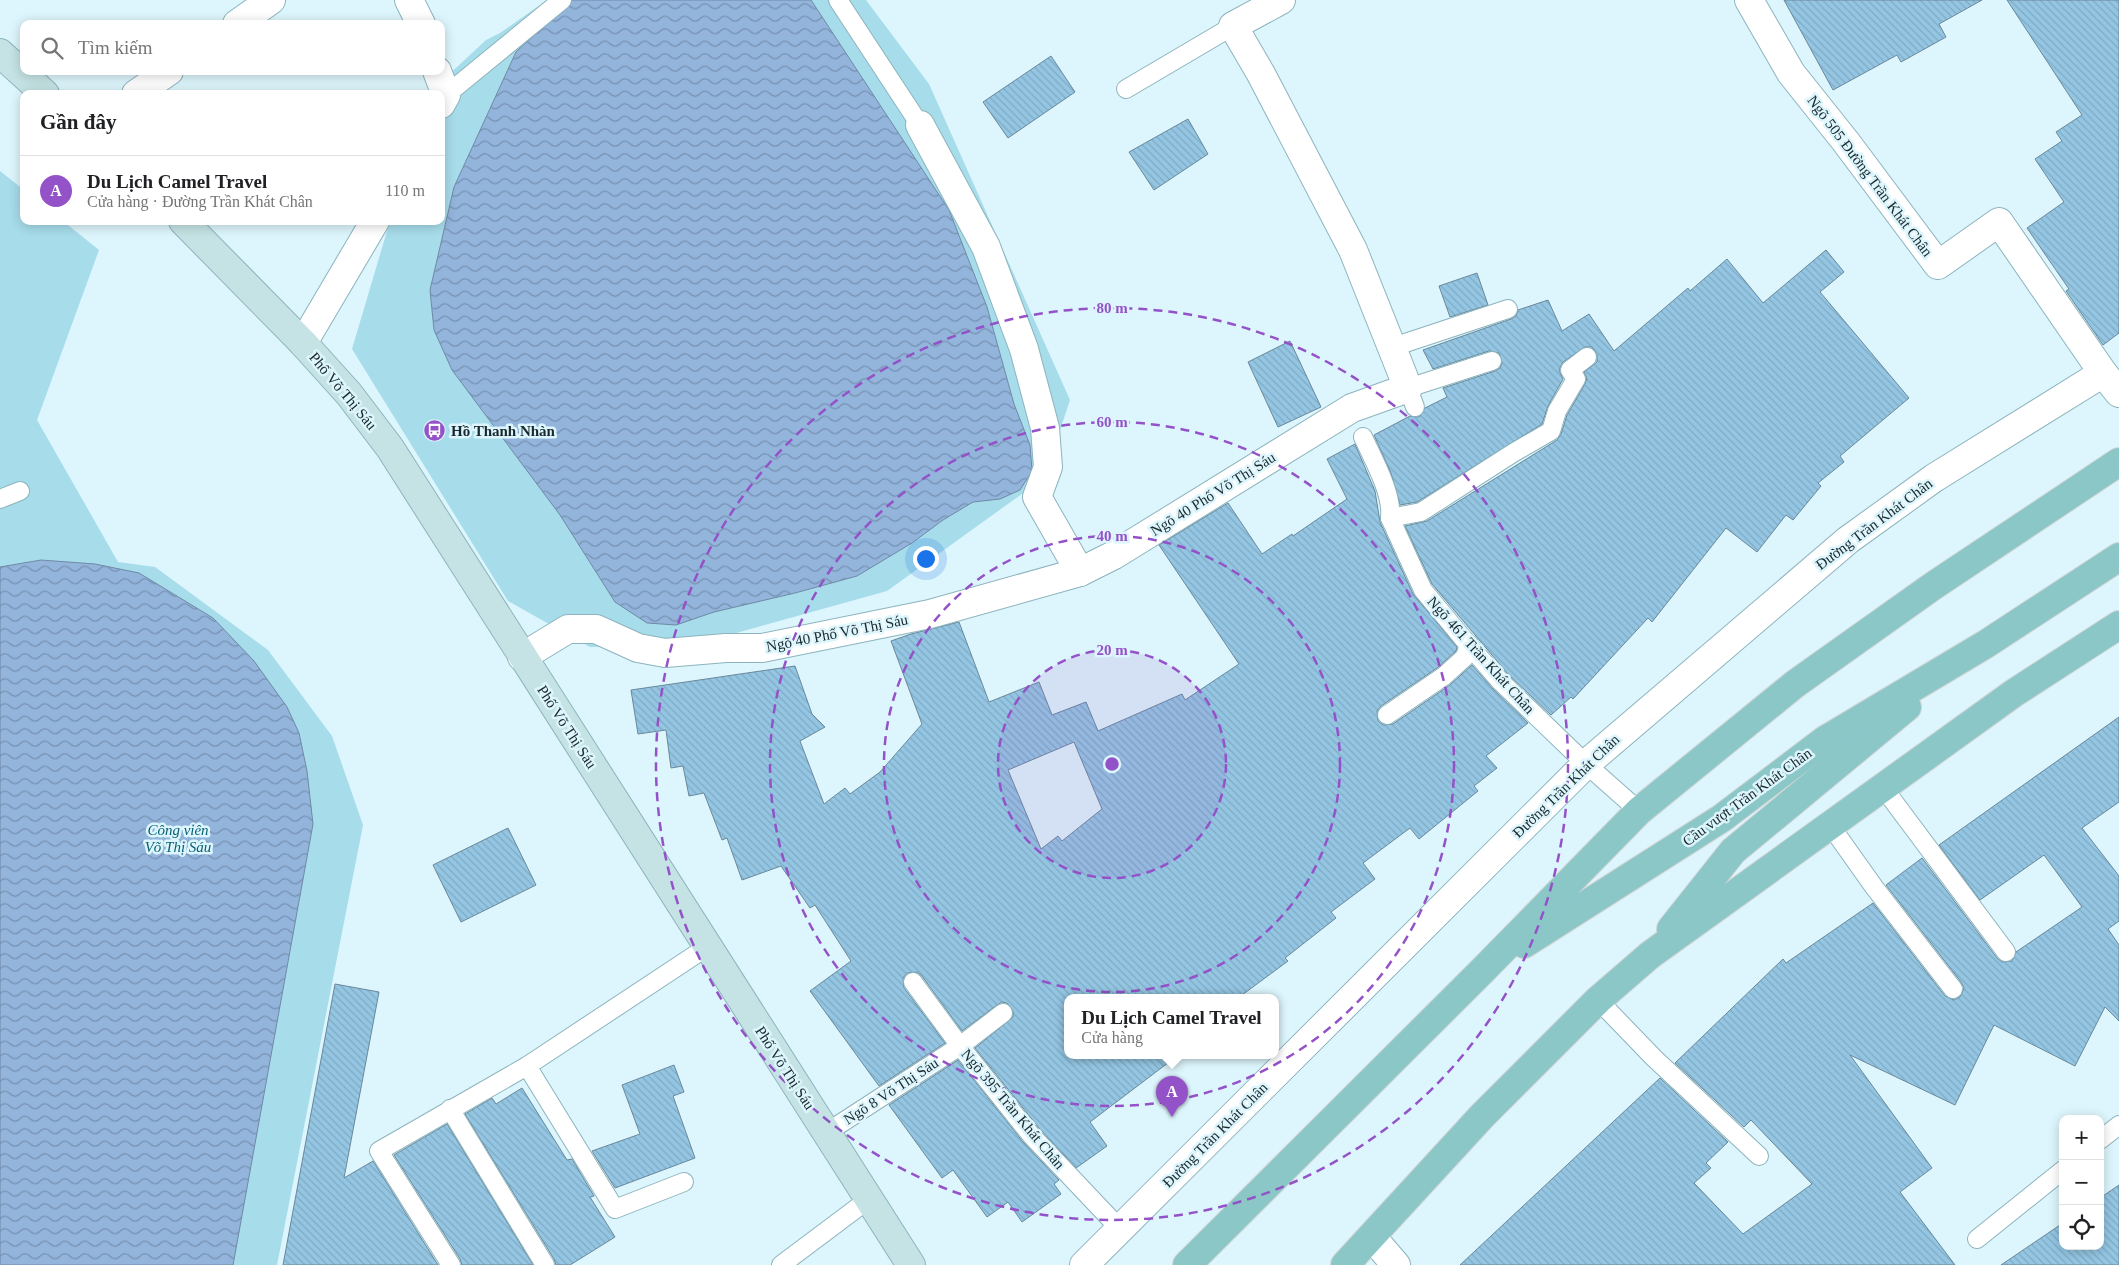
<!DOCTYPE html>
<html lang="vi">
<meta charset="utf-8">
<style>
:root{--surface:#fff;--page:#f6f6f6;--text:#202124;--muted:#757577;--line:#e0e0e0;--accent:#9452c8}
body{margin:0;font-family:"Times New Roman",serif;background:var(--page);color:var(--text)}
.controls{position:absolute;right:15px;bottom:15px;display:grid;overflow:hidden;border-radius:10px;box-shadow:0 2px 12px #0003}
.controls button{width:45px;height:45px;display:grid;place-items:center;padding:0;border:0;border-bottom:1px solid var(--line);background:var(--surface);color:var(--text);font:25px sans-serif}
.you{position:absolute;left:925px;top:558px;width:18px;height:18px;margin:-12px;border:4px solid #fff;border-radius:50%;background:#1a73e8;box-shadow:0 0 0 8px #1a73e833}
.badge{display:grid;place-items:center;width:32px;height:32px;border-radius:50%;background:var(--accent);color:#fff;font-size:16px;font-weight:700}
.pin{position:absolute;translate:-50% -41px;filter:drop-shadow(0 1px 2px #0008)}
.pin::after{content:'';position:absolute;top:26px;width:18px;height:15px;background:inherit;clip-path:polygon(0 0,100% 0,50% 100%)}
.popup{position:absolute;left:1064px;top:994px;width:215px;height:65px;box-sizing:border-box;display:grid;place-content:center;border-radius:10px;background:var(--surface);filter:drop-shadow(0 1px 4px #0005);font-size:16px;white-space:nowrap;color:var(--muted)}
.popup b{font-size:19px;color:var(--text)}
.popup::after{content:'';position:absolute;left:50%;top:100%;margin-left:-10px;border:10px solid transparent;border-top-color:var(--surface)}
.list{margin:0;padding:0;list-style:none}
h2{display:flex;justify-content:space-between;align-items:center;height:65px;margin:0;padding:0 20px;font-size:21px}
h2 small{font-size:16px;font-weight:400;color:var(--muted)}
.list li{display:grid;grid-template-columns:32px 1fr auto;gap:15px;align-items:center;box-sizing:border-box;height:70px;padding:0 20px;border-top:1px solid var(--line)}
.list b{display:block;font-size:19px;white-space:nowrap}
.list p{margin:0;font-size:16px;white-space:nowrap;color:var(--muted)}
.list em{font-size:16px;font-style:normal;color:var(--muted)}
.icon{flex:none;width:28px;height:28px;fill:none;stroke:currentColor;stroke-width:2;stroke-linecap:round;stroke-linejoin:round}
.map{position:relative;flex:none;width:2119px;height:1265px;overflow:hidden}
.search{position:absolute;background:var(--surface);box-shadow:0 2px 12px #0003;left:20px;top:20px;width:425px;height:55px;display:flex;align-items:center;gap:12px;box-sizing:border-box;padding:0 18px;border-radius:10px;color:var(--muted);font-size:19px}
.panel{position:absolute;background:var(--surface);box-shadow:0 2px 12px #0003;left:20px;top:90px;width:425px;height:135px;border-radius:10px}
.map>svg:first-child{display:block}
.green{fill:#a7dcea}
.water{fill:url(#water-waves);stroke:#6e8aa6}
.building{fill:url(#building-back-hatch);stroke:#69889b;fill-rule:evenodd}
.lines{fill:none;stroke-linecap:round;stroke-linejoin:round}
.lane-casing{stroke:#8cb4be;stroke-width:20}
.street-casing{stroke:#8cb4be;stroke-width:30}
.secondary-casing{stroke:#8cb4be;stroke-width:30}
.primary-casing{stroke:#d1d4d5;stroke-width:30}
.lane{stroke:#fff;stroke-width:18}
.street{stroke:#fff;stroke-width:28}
.secondary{stroke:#c5e3e4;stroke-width:28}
.primary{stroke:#8cc7c8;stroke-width:28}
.ring{fill:none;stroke:#9452c8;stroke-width:2.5;stroke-dasharray:9 6}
.labels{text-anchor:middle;stroke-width:5;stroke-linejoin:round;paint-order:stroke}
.street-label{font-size:15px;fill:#18282c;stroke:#ddf5fc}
.poi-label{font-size:15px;font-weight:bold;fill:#18282c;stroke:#ddf5fc;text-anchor:start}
.park-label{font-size:15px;font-style:italic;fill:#085f70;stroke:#ddf5fc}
.centre{fill:#9452c8;stroke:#ddf5fc;stroke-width:2.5}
.ring-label{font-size:15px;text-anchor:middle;font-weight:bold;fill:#9452c8;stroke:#ddf5fc;stroke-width:5;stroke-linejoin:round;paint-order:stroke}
</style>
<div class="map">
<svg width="2119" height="1265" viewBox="0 0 2119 1265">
<defs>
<pattern id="water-waves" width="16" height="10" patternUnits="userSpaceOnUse" patternTransform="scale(1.25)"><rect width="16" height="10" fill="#93b4db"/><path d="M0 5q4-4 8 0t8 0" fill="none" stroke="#7792b2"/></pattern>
<pattern id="building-back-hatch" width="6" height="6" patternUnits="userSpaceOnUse" patternTransform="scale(1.25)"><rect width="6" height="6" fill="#94c6e3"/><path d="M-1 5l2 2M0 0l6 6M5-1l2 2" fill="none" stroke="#7faac3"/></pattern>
</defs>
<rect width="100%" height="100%" fill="#ddf5fc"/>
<!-- green -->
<g class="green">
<path d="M547,0h319l63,84 141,316 -26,78 -157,113 -194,54 -103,2 -82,-46 -156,-252 38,-128h51v-127h-13l58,-54 14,-7z"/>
<path d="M0,171l24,19v31h39l36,29 -62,170 81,142 37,5 113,83 64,86 31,89 -86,440h-277z"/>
</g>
<!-- water -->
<g class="water">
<path d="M572,0h239l138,210 38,97 27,97 16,41 2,26 -12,19 -20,9 -27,3 -30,18 -31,23 -55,33 -62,17 -81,19 -38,13 -29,-2 -32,-21 -55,-87 -108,-145 -18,-40 -4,-40 24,-103 62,-135z"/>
<path d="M41,560l54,4 44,9 74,45 41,43 33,46 12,26 8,38 6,53 -80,441h-233v-698z"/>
</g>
<!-- building -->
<g class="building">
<path d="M1784,0h198l-43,24 7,13 -45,25 -4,-7 -64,35z"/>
<path d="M2007,0h112v333l-16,12 -37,-54 3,-2 -42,-61 37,-26 -29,-43 27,-18 -6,-9 26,-17z"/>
<path d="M1051,56l24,36 -67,46 -25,-36z"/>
<path d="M1188,119l20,35 -54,36 -25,-38z"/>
<path d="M1826,250l18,22 -24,20 89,106 -69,58 4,6 -26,21 3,3 -28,34 -7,-5 -29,37 -31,-24 -74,94 -4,-4 -75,81 -2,-2 -20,18 -43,-41 -76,-90 -27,-58 22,-5 130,-81 4,-6 6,-19 18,-31 2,-6 -3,-6 13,-10v-7l-5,-8h-7l-22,15 -4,8 4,9 -15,27 -6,18 -125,78 -17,3 -9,-32 -17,-38 36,-19 9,1 6,-9 22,-11 -4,-9 52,-17 5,-3 2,-5 -3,-10 -10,-2 -56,18 -10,-19 88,-31 5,-3 2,-6 30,-10 14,31 27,-17 25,37 74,-63 2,3 37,-32 36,44z"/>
<path d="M1477,273l11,32 -38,12 -11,-31z"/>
<path d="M1290,341l31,66 -43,20 -30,-65z"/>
<path d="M1355,444l20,47 5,31 33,72 44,53 -1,4 -19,17 -56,38 -4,5 1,10 5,4 10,-1 57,-39 22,-20 21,24 35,34 -42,33 11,12 -23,18 4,5 -59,48 -9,-11 -47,35 12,16 -44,33 5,6 -51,40 3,3 -50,37h-170v58h109l-87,66 17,24 -31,22 -37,-40 -64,-80 38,-31v-6l-6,-8 -5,-1 -5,3 -35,26 -40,-55 -5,-4 -10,1 -4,5 1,10 41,55 -66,43 -69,-95 41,-30 -36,-56 -5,3 -29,-42 -39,14 -15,-42 -5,2 -18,-47 -15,3 -6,-30 -12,2 -5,-38 -28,4 -7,-44 164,-24 17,48 13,13 -25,14 24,63 21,-16 5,6 30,-22 42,-48 -31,-83 20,-7 48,-12 30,80 50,-20 13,33 34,-13 12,29 84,-37 3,6 54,-36 -80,-119 69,-42 34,51 30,-20 1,2 54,-37 -20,-40zM1074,742l28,67 -40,32 -4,-5 -17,13 -33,-79z"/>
<path d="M2119,717v85l-37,26 37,48v45l-11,8 11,16v76l-14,-14 -30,59 -81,-41 -39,80 -105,-50 82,113 -32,24 55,73h-495l200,-187 68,64 -22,21 5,5 -17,15 49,51 69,-50 -61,-64 -7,7 -69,-64 108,-104 3,4 87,-60 72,93 9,4 6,-3 4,-9 -3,-6 -75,-97 36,-27 75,100 5,4 10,-1 4,-9 66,-45 -38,-52 -64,45 -41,-55z"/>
<path d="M508,828l28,57 -75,37 -28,-57z"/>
<path d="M335,984l44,8 -35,186 29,-17 65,104h-155z"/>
<path d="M958,1060l65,82 36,38 -5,4 7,10 -39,28 -14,-20 -21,15 -34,-47 -11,8 -53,-73z"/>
<path d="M674,1065l10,27 -11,4 22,62 -80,30 -23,-37 48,-17 -18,-49z"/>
<path d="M522,1088l45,72 5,-1 22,37 -4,1 25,40 -45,28h-14l-2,-6 -89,-145 27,-16 4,6z"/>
<path d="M447,1124l86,141h-71l-2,-6 -66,-104z"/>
<path d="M2119,1185v80h-118l62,-42v23h37v-48z"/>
</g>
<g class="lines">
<defs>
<g id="lane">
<path d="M838,0l82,125"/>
<path d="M1126,89l107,-63"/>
<path d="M446,95l116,-95"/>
<path d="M1393,347l115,-38"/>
<path d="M1415,407l-7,-19 84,-27"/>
<path d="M1363,437c10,22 30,57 27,81l33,72 38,46 39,45 86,83 53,47"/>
<path d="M0,499l20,-8"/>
<path d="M1390,518l31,-6 92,-59 38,-22 6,-20 19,-32 -6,-9 17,-13"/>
<path d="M1387,715l57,-39 21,-19 4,-13"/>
<path d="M1882,786l124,166"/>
<path d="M1830,825l44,62 79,102"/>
<path d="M913,982l47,64 71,89 89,94"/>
<path d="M1598,1000l56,58 105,98"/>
<path d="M527,1066l88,143 69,-27"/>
<path d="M450,1109l95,156"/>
<path d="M826,1133l134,-87 43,-33"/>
<path d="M2100,1140l19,-15"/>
<path d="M1977,1239l86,-69"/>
<path d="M451,1265l-72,-114 148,-85 180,-119"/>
<path d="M781,1265l88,-66"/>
</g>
<g id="street">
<path d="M409,0l12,24"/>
<path d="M1749,0l42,73 55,69 92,123 61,-43 104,151 16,20"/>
<path d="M237,24l34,-24"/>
<path d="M437,71l9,24 -5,9"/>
<path d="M136,94l33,-23"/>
<path d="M920,125l66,122 38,102 21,79 3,39 -11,30 43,75"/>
<path d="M303,343l72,-122"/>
<path d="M522,657l46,-28h28l42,19 27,5 61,-5h36l168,-34 150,-42 34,-17 238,-147 56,-20 -55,-138 -92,-176 -28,-48 48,-26"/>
<path d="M1372,1237l24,28"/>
<path d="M1084,1265l502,-501 262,-224 86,-62 169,-105"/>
</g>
<g id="secondary">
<path d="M0,53l45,41"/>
<path d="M183,221l120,122 46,51 41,54 521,817"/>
</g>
<g id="primary">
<path d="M1671,929l62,-78 174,-144"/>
<path d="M1524,944l198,-126 103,-78 161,-96 133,-87"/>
<path d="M1187,1265l297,-296 155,-158 156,-127 138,-98 186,-124"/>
<path d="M1345,1265l137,-149 116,-116 52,-45 364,-262 105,-68"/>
</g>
</defs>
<!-- lane casing -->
<use href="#lane" class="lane-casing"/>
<!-- street casing -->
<use href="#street" class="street-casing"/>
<!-- secondary casing -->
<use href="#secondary" class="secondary-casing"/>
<!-- primary casing -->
<use href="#primary" class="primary-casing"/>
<!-- lane -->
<use href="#lane" class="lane"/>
<!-- street -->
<use href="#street" class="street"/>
<!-- secondary -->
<use href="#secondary" class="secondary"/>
<!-- primary -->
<use href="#primary" class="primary"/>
</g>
<!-- distance rings -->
<circle cx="1112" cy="764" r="114" fill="#9452c8" fill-opacity=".12"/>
<g class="ring">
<circle cx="1112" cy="764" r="114"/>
<circle cx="1112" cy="764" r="228"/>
<circle cx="1112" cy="764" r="342"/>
<circle cx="1112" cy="764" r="456"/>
</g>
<!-- icons -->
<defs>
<symbol id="bus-disc" viewBox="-11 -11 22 22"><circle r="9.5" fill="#9452c8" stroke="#ddf5fc"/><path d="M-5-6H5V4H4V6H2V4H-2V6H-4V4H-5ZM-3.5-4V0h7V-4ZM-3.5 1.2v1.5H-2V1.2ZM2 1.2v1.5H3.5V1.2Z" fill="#fff"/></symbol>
</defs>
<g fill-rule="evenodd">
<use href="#bus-disc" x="422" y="418" width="25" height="25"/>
</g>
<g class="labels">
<!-- street labels -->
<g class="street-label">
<text transform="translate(1870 176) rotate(53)" y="5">Ngõ 505 Đường Trần Khát Chân</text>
<text transform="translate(343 391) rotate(50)" y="5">Phố Võ Thị Sáu</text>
<text transform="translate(1213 494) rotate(-32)" y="5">Ngõ 40 Phố Võ Thị Sáu</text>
<text transform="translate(1874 524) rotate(-37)" y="5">Đường Trần Khát Chân</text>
<text transform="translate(837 633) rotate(-11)" y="5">Ngõ 40 Phố Võ Thị Sáu</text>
<text transform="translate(1481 655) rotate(48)" y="5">Ngõ 461 Trần Khát Chân</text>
<text transform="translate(567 727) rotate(57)" y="5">Phố Võ Thị Sáu</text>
<text transform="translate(1566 786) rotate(-44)" y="5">Đường Trần Khát Chân</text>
<text transform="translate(1747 797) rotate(-36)" y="5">Cầu vượt Trần Khát Chân</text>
<text transform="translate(785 1068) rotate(57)" y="5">Phố Võ Thị Sáu</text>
<text transform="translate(891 1091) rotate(-33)" y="5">Ngõ 8 Võ Thị Sáu</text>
<text transform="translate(1013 1109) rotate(50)" y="5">Ngõ 395 Trần Khát Chân</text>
<text transform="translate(1215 1135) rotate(-45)" y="5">Đường Trần Khát Chân</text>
</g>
<!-- poi labels -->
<g class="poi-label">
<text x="451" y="436">Hồ Thanh Nhàn</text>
</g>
<!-- park labels -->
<g class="park-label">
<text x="178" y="835">Công viên<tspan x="178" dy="17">Võ Thị Sáu</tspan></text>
</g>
</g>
<circle cx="1112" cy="764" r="8" class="centre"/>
<g class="ring-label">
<text x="1112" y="313">80 m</text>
<text x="1112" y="427">60 m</text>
<text x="1112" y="541">40 m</text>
<text x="1112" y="655">20 m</text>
</g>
</svg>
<div class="controls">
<button>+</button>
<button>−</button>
<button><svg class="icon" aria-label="locate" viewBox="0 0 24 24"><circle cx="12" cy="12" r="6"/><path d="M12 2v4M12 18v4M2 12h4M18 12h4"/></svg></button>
</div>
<div class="you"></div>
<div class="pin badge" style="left:1172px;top:1117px">A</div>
<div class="popup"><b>Du Lịch Camel Travel</b>Cửa hàng</div>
<div class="search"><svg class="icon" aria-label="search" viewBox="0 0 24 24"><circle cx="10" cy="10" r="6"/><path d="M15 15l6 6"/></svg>Tìm kiếm</div>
<section class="panel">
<h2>Gần đây<small></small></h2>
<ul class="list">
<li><span class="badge">A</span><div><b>Du Lịch Camel Travel</b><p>Cửa hàng · Đường Trần Khát Chân</p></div><em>110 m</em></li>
</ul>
</section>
</div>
